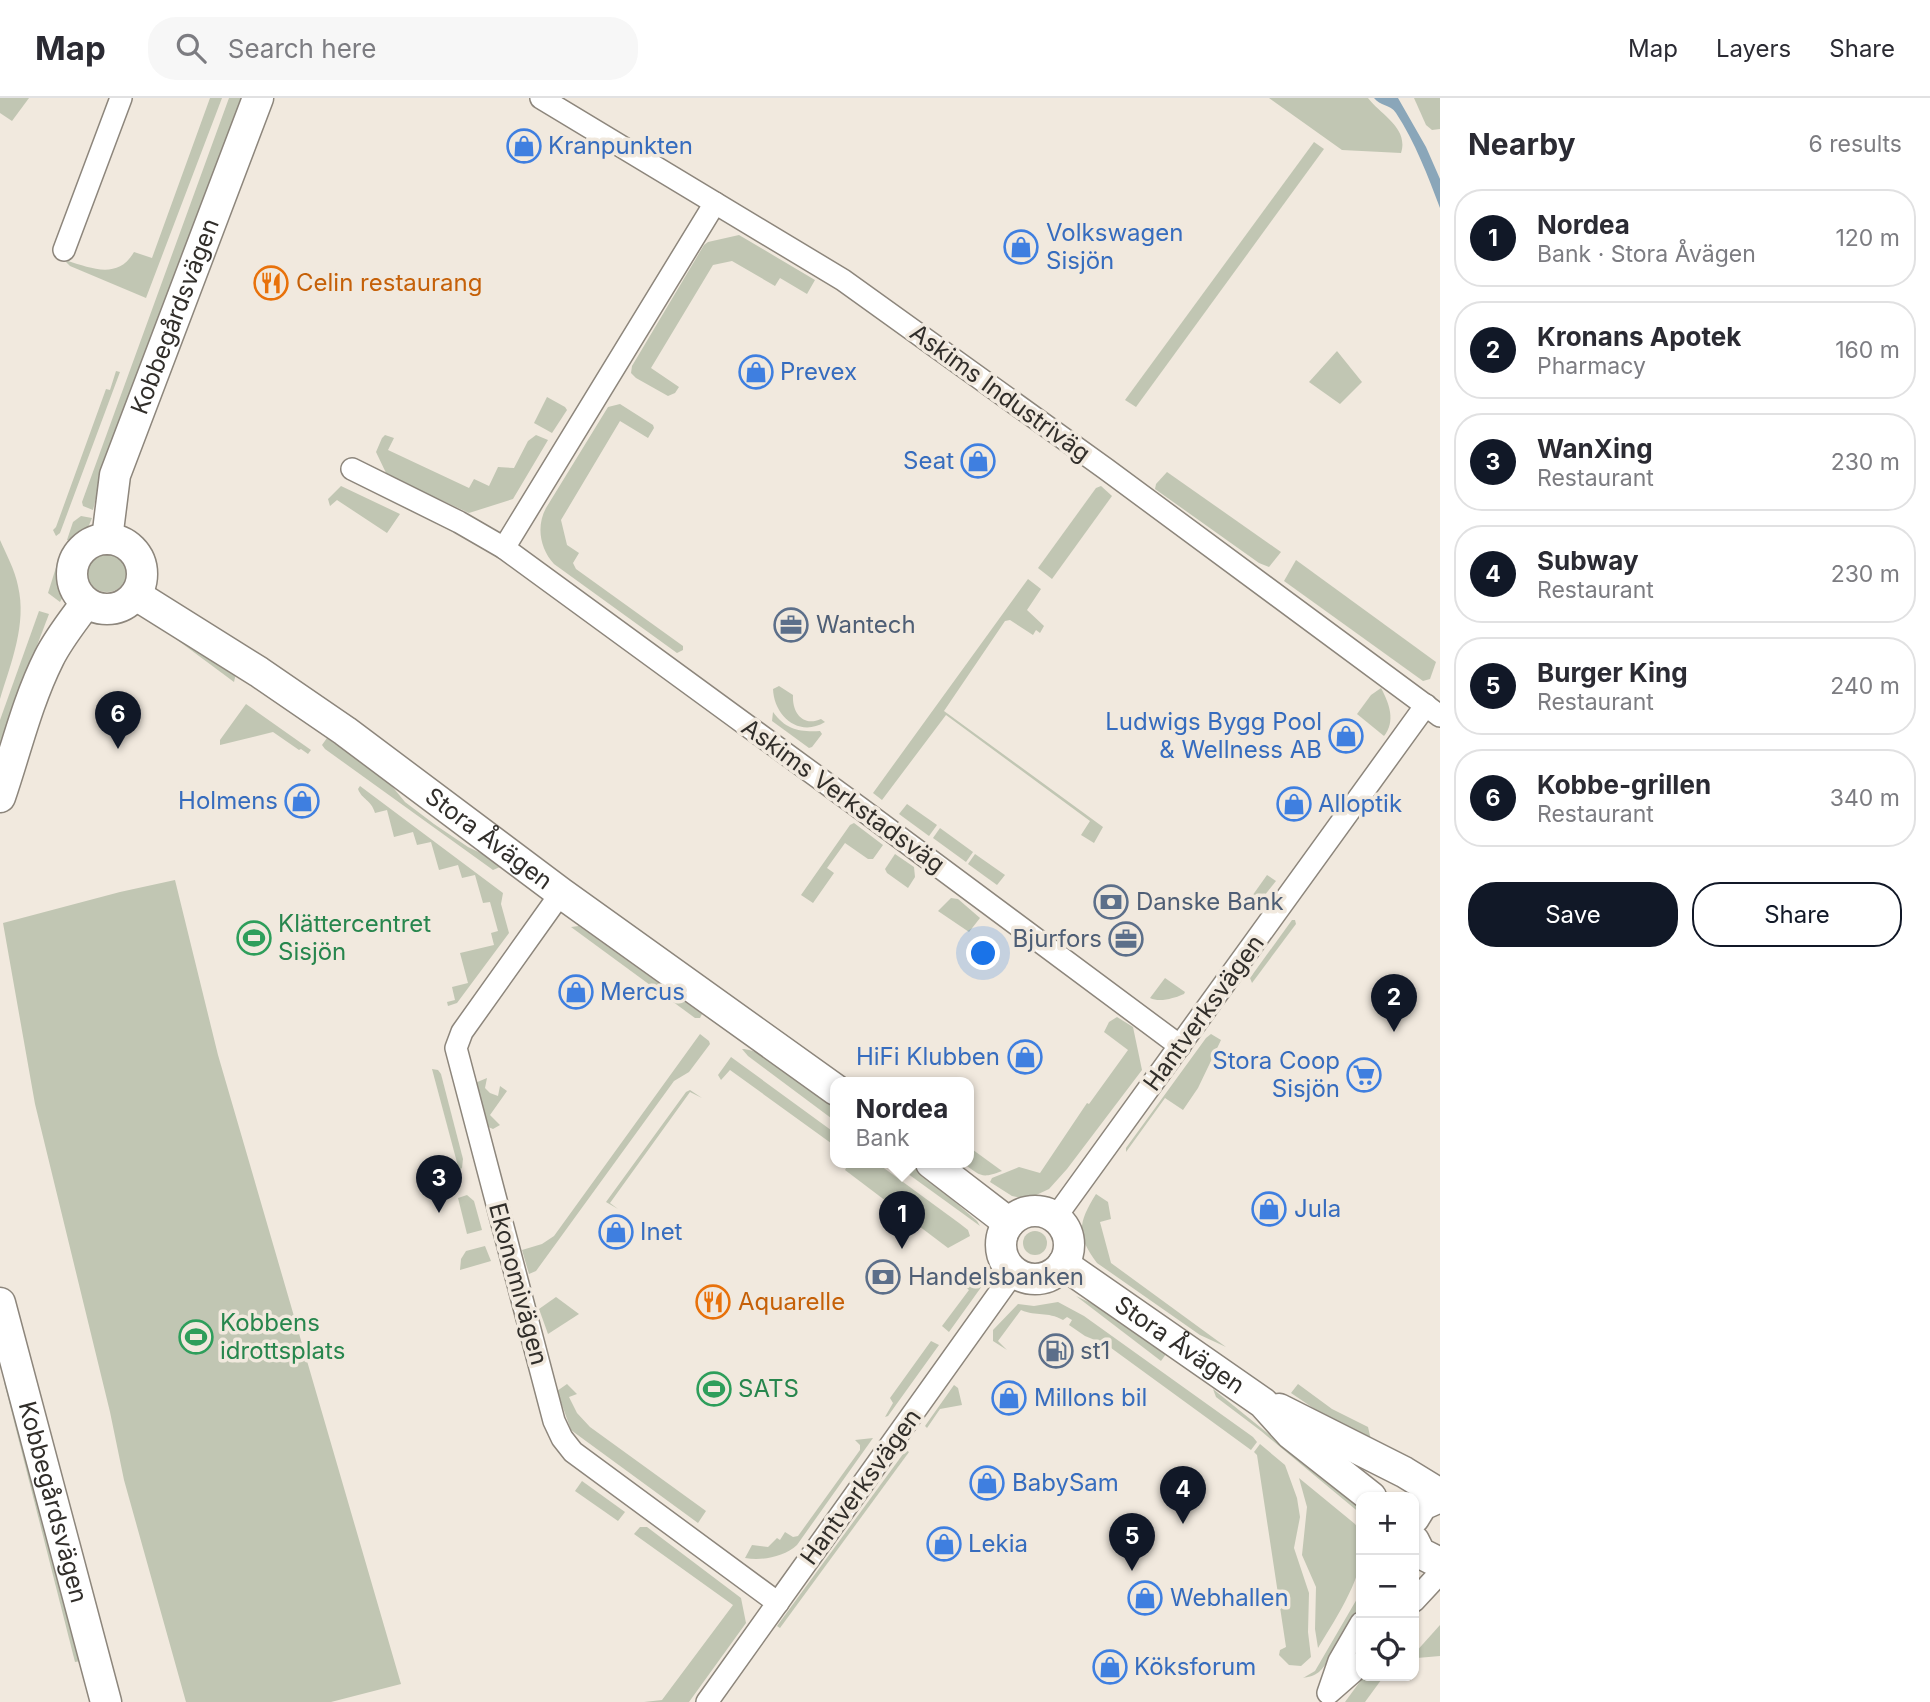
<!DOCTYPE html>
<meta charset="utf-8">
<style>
:root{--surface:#fff;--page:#f7f7f7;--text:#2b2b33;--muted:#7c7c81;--line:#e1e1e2;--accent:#111827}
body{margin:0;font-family:Inter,sans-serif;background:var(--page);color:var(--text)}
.controls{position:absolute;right:21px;bottom:21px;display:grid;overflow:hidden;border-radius:14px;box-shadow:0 2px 5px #0004}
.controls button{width:63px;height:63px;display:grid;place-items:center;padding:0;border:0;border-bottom:2px solid var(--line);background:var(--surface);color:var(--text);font:35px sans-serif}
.you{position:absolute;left:984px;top:856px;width:24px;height:24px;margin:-18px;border:5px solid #fff;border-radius:50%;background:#1a73e8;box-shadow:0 0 0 10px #1a73e833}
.badge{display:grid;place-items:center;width:46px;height:46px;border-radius:50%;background:var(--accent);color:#fff;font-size:23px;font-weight:700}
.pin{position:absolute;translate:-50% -58px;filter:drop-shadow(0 2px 4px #0008)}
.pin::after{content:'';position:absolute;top:37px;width:24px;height:21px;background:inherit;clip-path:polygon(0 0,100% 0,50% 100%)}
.popup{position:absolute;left:830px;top:979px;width:144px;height:91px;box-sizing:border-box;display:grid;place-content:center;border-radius:14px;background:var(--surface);filter:drop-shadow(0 2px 5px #0005);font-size:23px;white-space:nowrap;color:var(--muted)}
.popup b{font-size:26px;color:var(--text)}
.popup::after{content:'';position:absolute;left:50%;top:100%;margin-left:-14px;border:14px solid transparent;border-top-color:var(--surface)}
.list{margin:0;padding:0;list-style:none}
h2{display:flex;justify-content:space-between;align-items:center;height:91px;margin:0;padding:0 28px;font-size:30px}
h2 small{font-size:23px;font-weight:400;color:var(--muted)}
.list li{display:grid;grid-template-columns:46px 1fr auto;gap:21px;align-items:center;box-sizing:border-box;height:98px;margin:0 14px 14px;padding:0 14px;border:2px solid var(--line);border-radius:28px}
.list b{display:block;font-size:26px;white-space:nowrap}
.list p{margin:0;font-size:23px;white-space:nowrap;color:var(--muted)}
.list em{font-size:23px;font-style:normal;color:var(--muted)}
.actions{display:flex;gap:14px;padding:21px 28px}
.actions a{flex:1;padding:16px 0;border:2px solid var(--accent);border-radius:28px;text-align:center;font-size:24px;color:var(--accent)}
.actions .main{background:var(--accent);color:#fff}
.icon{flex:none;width:38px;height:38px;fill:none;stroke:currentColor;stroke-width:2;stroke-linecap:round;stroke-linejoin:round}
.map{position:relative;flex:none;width:1440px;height:1604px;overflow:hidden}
header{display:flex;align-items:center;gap:42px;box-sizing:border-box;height:98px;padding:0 35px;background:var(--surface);border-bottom:2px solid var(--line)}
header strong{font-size:33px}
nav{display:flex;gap:38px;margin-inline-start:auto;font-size:24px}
.search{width:490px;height:63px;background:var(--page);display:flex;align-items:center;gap:18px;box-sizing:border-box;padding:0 24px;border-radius:28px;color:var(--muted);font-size:26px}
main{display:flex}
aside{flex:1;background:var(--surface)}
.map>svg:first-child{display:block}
.green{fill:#c1c6b3}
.water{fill:#8aa6b9}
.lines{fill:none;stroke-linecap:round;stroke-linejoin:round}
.street-casing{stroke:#8d867c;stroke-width:24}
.secondary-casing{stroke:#8d867c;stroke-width:33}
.street{stroke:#fff;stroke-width:21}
.secondary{stroke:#fff;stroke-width:30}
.labels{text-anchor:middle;stroke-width:7;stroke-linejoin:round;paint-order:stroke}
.shop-label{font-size:24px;fill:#366cbe;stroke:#f1e9de;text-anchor:start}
.food-label{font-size:24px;fill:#c56008;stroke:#f1e9de;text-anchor:start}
.street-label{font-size:24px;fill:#312e2a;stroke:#f1e9de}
.service-label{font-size:24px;fill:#4e5e75;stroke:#f1e9de;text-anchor:start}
.leisure-label{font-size:24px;fill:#27864d;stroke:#f1e9de;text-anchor:start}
</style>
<header>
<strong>Map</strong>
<div class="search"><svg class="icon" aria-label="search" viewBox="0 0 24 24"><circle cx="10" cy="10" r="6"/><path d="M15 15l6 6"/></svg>Search here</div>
<nav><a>Map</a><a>Layers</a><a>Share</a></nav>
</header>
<main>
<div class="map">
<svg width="1440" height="1604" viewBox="0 0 1440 1604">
<rect width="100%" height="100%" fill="#f1e9de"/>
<!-- green -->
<g class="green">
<path d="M0,0h29l-17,23 -12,-8z"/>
<path d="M210,0h12l-76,200 -76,-32 -4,-4 2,-1c23,7 50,19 66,-9l18,6z"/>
<path d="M229,0h15l-142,376 -9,36 -10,-4 -1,-4z"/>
<path d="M1269,0h99c13,17 41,30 33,55l-59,-3z"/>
<path d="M1414,0h26v31l-8,1 -6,-5z"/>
<path d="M1314,44l10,7 -188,258 -11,-7z"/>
<path d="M739,137l76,45 -8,14 -27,-16 -5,8 -43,-25 -19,4 -62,103 28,19 -4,6 -7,3 -32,-18 -5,-5 1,-7 72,-121 4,-3z"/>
<path d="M1337,253l25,31 -22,22 -31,-22z"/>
<path d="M116,273l4,1 -60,161 -4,3 -3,-6 3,-3 50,-138 4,1z"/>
<path d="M547,299l18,10 2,3 -15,23 -18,-10z"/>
<path d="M620,306l33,21 1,3 -6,10 -28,-17 -59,99 6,25 12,8 -6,10 3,6 107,77v4l-6,3 -123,-89c-14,-15 -18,-38 -8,-56l62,-101z"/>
<path d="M536,337l12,5 -35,59 -44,14 -82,-38 -11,-23 6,-14 3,-3 9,3 -6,12 81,38 5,-9 15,7 9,-19 16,1 14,-27z"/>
<path d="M1167,374l114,80 -12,15 -10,-4 -104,-74 1,-5z"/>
<path d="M341,388l59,28 -13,19 -50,-33 -7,6 -2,-7z"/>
<path d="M1101,388l11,10 -60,83 -14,-11 58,-80z"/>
<path d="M81,418l11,2 -7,17 -9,7 -9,-2 6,-18z"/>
<path d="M0,442c6,14 15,30 18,46 9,38 -7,77 -18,113z"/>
<circle cx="107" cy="474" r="20"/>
<path d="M61,462c8,12 7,30 -1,42l-12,-9 10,-32z"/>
<path d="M1296,462l140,102 -6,17 -7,2 -139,-100z"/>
<path d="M1028,481l13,10 -14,21 17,16 -4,7 -4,-3 -3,5 -23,-15 -5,1 -61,90 159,116 -9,16 -13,-8 9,-14 -144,-106 -64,85 -9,-7z"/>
<path d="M39,513l10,3 -49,129v-23z"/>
<path d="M169,533l67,42 -2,9 -66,-49z"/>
<path d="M779,588l14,9c-1,18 10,32 28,24l4,3c-26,16 -51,-6 -52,-33z"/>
<path d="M1381,590c8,15 15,33 3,48l-27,-22 14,-19z"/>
<path d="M246,606l65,46 -3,4 -7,-5 -2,1 -26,-18 -53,13v-5z"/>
<path d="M773,614c13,18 27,20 47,19l2,3 -10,13 -3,1 -37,-27z"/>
<path d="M327,640l59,41 19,23 29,22 34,23 21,10 11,10 -7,3 -168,-121 -3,-4z"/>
<path d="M360,688l143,107 -2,11 8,29 -52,70 -9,3 -1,-4 8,-2 -3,-13 16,-4 -8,-30 34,-8 -3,-12 7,-2 -8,-29 -7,1 -8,-28 -13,3 -4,-13 -19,5 -8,-28 -14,3 -4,-13 -19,5 -7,-27 -12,3c-4,-14 -13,-13 -17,-24z"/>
<path d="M907,706l30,21 -8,11 -30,-22z"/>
<path d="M854,725l29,22 -10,14h-5l-23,-16 -18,25 7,5 -21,30 -12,-8 49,-70z"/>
<path d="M940,730l33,24 -7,10 -33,-24z"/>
<path d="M895,756l19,13 1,10 -7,11 -21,-15 -2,-4z"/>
<path d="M975,756l30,21 -8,10 -29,-21z"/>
<path d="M1267,777l9,6 -23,29 -8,-4z"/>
<path d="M175,782l43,175 183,629 -70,18h-145l-62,-222 -14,-68 -75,-308 -32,-181 117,-31z"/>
<path d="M951,800l7,1 22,19 -11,14 -31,-21z"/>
<path d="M1292,822h3l1,4 -44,59 -2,-5z"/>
<path d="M579,828l123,88 -2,4h-5l-124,-91z"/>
<path d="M1165,880l20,14 -1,2c-10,4 -24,9 -34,4z"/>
<path d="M1117,919l16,10 9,43 -75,99 -18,20 -17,8 -10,1 -10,-2 -22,-14 2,-4 27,-11 21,6 47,-70 2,1 39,-54 -24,-18 5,-10z"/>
<path d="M700,936l9,7 1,3 -21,28 -15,9 -138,190 -7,3 -7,-24 20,-6 12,-8z"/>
<path d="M1211,936l10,6 -23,48 -15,22 -18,-12 -39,54v-4l80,-110z"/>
<path d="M742,951c23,0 75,40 93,57v15l-87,-65z"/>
<path d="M731,959l104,76v13l-105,-76 -9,10 -3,-5z"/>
<path d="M432,971l6,1 3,4 22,85 -1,9 -3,2z"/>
<path d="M487,980l-2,10 5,5 8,3 2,-10 7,5 -17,24 10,10 -7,4 -7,-3 -11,-43z"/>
<path d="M690,992l12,8 -12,-6 -80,111 8,6 -12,-7 80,-110z"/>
<path d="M969,1049l33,24c-21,8 -21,5 -39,-8h5z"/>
<path d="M849,1065h28l82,60 9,7 2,6 -22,12 -103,-78z"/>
<path d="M893,1065h17l67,58 3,5z"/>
<path d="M1096,1096l12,8 3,17 -11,3 11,41 115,84 -26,-12 -103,-72c-21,-28 -19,-40 -1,-69z"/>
<path d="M467,1097l7,6 8,29 -15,4 -9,-36z"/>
<circle cx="1035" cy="1145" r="12"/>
<path d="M485,1148l6,15 -31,9 1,-11 5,-8z"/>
<path d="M976,1171l11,10 -38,53 -7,-6 27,-36 -12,-10 3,-5z"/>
<path d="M1076,1198l21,10 69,48 -5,7z"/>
<path d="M556,1199l23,17 -31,20 -9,-25z"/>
<path d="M1058,1204l26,14 169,121 4,5 -6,8 -144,-105 -22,-9 -16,-11 3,-5 -5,-3 -4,3c-16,-9 -26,-3 -42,-10l-23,31 9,9 -14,-9v-11l25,-26 16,2z"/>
<path d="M931,1243l8,4 -51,71 -3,1 8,-14 -3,-5z"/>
<path d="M4,1284l5,1 72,278 -6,1z"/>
<path d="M567,1286l10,10 -8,3 8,16 13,14 116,84 -8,12 -123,-90 -4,-3 -14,-39z"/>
<path d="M1298,1286l34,25 36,18 3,13 -46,-24 -34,-23z"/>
<path d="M954,1287l4,3 4,17 -22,4 -13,19 -2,-2z"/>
<path d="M1213,1291l148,120v5l-100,-83 -45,-34z"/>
<path d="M873,1340l-76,107c-13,12 -35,16 -52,13l7,-13 16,2 9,-9 3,2 5,-8 8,5 5,-1 62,-86v-5l-5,-5z"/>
<path d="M1260,1346l25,21 12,33 3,19 -6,31 15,45 -1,39 3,25 -10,9 -12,-1 -10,-10 1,-5 6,-3 -29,-192 -3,-3z"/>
<path d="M906,1352l3,2 -129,176 -3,-2z"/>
<path d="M1299,1380l56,46c25,31 -20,95 -37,124l-3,-19 1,-42 -14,-32 5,-48z"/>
<path d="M582,1383l43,31 -7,9 -43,-30z"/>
<path d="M640,1429h7l94,71 5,25 -57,79h-45l18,-2 71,-95 -99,-71z"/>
<path d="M1361,1494c0,19 -28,67 -42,80 -5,4 -11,5 -16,6l12,-7z"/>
<path d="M1440,1527v31l-23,2 -3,-4z"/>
<path d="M1364,1578h20l-19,26h-20z"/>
</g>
<!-- water -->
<path class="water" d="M1374,0h24l28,49 14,32v29c-12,-32 -25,-66 -44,-95 -6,-9 -16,-7 -22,-15z"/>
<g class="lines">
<defs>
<g id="street">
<path d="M541,0l302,182 263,189 334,247"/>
<path d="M64,152l57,-152"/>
<path d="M352,371l107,53 45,26 356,260 320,238"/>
<path d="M504,450l211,-345"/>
<path d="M561,795l-99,139 -6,16 98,373 8,17 11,14 205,151"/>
<path d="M1055,1120l371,-513"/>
<path d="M1414,1503l26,-28"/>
<path d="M1328,1595l11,-32 22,-38"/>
<path d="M1329,1595l24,-21 8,-10"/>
<path d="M707,1604l307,-430"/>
</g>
<g id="secondary">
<circle cx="107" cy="476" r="35"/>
<path id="s1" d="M107,441l8,-64 143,-377"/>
<path id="s2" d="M136,497l123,77 86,59 216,162 275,197"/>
<path d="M0,699c16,-47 27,-95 49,-139 10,-20 24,-37 37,-55"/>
<path d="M931,1065l78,60"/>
<circle cx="1035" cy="1147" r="34"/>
<path id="s3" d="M1063,1166l200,139 28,31 80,63"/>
<path id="s4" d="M0,1205l106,399"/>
<path d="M1279,1311l125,63 36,22"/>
<path d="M1414,1420l8,-13 18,-8"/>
<path d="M1414,1443l6,12 20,10"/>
</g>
</defs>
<!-- street casing -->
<use href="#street" class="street-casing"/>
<!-- secondary casing -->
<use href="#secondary" class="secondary-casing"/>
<!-- street -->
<use href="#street" class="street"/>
<!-- secondary -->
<use href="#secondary" class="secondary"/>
</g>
<!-- icons -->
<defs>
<symbol id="shop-ring" viewBox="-11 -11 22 22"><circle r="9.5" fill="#f1e9de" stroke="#3f7fe0" stroke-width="1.5"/><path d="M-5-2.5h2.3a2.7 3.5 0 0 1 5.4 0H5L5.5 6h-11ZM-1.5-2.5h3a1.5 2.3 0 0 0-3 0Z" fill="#3f7fe0"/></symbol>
<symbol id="restaurant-ring" viewBox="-11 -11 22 22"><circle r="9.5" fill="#f1e9de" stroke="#e8710a" stroke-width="1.5"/><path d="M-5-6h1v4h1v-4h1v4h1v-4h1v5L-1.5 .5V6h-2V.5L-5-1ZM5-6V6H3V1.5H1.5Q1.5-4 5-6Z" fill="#e8710a"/></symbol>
<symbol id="office-ring" viewBox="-11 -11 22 22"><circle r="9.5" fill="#f1e9de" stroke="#5c6f8a" stroke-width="1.5"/><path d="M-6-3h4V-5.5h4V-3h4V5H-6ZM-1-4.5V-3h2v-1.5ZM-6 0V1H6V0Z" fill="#5c6f8a"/></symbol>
<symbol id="bank-ring" viewBox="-11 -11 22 22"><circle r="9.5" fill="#f1e9de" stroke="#5c6f8a" stroke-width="1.5"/><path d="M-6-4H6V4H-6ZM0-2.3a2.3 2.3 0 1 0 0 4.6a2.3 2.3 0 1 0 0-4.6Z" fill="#5c6f8a"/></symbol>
<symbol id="stadium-ring" viewBox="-11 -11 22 22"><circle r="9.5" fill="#f1e9de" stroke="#2e9e5b" stroke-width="1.5"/><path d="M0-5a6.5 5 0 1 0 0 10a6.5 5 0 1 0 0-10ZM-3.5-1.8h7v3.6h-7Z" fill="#2e9e5b"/></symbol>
<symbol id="supermarket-ring" viewBox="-11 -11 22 22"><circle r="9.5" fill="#f1e9de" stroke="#3f7fe0" stroke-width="1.5"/><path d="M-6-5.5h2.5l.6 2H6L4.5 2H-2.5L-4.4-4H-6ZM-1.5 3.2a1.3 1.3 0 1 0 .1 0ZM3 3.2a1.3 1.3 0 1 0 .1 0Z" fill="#3f7fe0"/></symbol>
<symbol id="fuel-ring" viewBox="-11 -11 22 22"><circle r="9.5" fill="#f1e9de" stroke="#5c6f8a" stroke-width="1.5"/><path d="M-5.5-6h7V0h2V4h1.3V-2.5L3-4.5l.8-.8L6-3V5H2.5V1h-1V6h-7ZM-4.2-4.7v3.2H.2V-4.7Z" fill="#5c6f8a"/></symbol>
</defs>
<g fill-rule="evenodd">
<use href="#shop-ring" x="505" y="29" width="38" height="38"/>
<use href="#shop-ring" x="1002" y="130" width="38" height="38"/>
<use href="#restaurant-ring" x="252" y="166" width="38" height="38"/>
<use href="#shop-ring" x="737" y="255" width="38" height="38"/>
<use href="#shop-ring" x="959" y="344" width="38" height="38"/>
<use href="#office-ring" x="772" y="508" width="38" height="38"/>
<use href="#shop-ring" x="1327" y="619" width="38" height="38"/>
<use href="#shop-ring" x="283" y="684" width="38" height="38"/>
<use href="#shop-ring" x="1275" y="687" width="38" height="38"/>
<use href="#bank-ring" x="1092" y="785" width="38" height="38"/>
<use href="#stadium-ring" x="235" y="821" width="38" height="38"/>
<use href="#office-ring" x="1107" y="822" width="38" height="38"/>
<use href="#shop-ring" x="557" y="875" width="38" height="38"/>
<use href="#shop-ring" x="1006" y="940" width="38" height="38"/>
<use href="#supermarket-ring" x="1345" y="958" width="38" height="38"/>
<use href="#shop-ring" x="1250" y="1092" width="38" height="38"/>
<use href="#shop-ring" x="597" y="1115" width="38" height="38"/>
<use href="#bank-ring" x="864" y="1160" width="38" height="38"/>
<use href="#restaurant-ring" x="694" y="1185" width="38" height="38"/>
<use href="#stadium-ring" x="177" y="1220" width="38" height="38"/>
<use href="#fuel-ring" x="1037" y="1234" width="38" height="38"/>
<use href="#stadium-ring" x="695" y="1272" width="38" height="38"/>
<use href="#shop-ring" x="990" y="1281" width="38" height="38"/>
<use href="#shop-ring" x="968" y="1366" width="38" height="38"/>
<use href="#shop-ring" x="925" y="1427" width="38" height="38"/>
<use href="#shop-ring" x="1126" y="1481" width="38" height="38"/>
<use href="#shop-ring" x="1091" y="1550" width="38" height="38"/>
</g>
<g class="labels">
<!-- shop labels -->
<g class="shop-label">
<text x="548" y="56">Kranpunkten</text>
<text x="1046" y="143">Volkswagen<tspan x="1046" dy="28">Sisjön</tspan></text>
<text x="780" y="282">Prevex</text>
<text x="954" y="371" text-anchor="end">Seat</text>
<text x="1322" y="632" text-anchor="end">Ludwigs Bygg Pool<tspan x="1322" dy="28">&amp; Wellness AB</tspan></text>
<text x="278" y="711" text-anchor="end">Holmens</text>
<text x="1318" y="714">Alloptik</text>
<text x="600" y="902">Mercus</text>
<text x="1000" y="967" text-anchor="end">HiFi Klubben</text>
<text x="1340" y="971" text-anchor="end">Stora Coop<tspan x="1340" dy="28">Sisjön</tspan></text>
<text x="1294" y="1119">Jula</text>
<text x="640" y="1142">Inet</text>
<text x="1034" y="1308">Millons bil</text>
<text x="1012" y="1393">BabySam</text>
<text x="968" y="1454">Lekia</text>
<text x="1170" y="1508">Webhallen</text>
<text x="1134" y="1577">Köksforum</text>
</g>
<!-- food labels -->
<g class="food-label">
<text x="296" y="193">Celin restaurang</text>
<text x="738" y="1212">Aquarelle</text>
</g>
<!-- street labels -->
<g class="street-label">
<text dy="8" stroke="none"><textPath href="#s1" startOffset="234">Kobbegårdsvägen</textPath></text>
<text transform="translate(1000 295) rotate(36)" y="8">Askims Industriväg</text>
<text transform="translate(843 698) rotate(36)" y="8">Askims Verkstadsväg</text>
<text dy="8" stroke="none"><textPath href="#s2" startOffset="429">Stora Åvägen</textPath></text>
<text transform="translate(1204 915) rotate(-54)" y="8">Hantverksvägen</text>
<text transform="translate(518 1186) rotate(75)" y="8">Ekonomivägen</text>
<text dy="8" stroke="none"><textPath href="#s3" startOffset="142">Stora Åvägen</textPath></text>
<text transform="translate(861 1389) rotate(-54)" y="8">Hantverksvägen</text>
<text dy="8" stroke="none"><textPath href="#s4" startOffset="206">Kobbegårdsvägen</textPath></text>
</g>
<!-- service labels -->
<g class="service-label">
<text x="816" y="535">Wantech</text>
<text x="1136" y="812">Danske Bank</text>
<text x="1102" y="849" text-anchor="end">Bjurfors</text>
<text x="908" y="1187">Handelsbanken</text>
<text x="1080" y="1261">st1</text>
</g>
<!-- leisure labels -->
<g class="leisure-label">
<text x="278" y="834">Klättercentret<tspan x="278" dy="28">Sisjön</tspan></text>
<text x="220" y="1233">Kobbens<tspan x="220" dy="28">idrottsplats</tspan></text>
<text x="738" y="1299">SATS</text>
</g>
</g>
</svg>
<div class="controls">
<button>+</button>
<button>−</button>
<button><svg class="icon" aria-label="locate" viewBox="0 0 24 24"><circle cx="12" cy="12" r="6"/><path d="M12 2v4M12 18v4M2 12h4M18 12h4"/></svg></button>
</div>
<div class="you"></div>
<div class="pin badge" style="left:902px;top:1151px">1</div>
<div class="popup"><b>Nordea</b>Bank</div>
<div class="pin badge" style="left:1394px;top:934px">2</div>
<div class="pin badge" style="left:439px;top:1115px">3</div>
<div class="pin badge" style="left:1183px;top:1426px">4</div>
<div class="pin badge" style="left:1132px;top:1473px">5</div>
<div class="pin badge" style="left:118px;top:651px">6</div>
</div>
<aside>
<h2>Nearby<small>6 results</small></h2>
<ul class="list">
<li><span class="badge">1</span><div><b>Nordea</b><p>Bank · Stora Åvägen</p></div><em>120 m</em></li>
<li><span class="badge">2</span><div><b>Kronans Apotek</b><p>Pharmacy</p></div><em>160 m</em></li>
<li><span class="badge">3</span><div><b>WanXing</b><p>Restaurant</p></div><em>230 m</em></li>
<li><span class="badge">4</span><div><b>Subway</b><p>Restaurant</p></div><em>230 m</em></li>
<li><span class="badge">5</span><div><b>Burger King</b><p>Restaurant</p></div><em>240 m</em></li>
<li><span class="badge">6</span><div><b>Kobbe-grillen</b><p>Restaurant</p></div><em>340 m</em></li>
</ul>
<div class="actions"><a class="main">Save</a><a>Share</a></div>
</aside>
</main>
